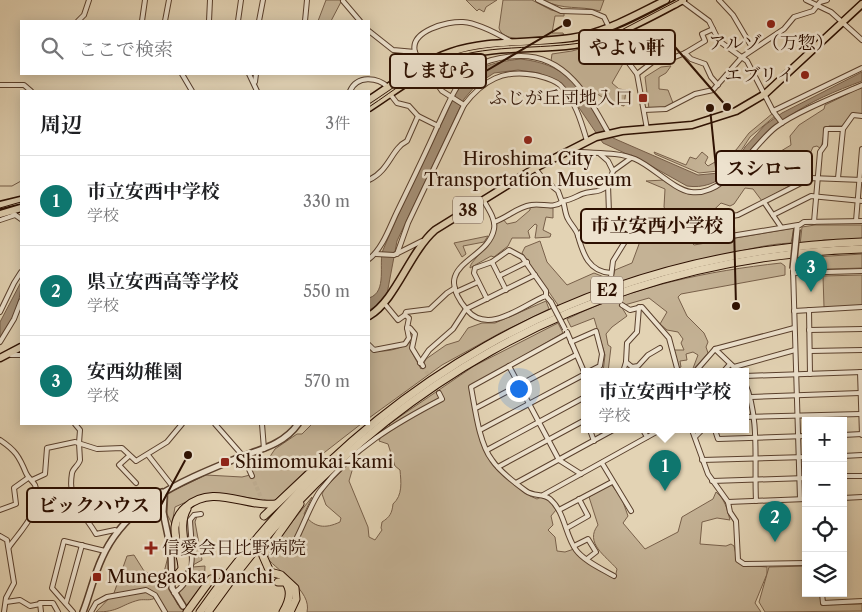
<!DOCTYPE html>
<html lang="ja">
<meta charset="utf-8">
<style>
:root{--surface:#fff;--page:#f2f2f2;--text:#202124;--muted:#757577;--line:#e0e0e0;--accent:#0f766e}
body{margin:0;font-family:"Libre Caslon Text","Noto Serif JP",serif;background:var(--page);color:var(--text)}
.controls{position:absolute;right:15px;bottom:15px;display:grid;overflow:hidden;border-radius:0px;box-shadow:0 2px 12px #0003}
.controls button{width:45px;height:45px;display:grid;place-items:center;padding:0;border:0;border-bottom:1px solid var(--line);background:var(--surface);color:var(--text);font:25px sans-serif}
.you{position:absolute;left:518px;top:388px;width:18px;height:18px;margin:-12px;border:4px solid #fff;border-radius:50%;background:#1a73e8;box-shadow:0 0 0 8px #1a73e833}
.badge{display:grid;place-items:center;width:32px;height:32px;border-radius:50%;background:var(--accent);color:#fff;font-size:16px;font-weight:700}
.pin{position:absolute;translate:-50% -41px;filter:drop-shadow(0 1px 2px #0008)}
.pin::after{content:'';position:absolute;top:26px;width:18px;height:15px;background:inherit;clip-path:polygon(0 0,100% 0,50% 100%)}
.popup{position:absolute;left:581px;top:368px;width:168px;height:65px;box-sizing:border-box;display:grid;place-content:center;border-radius:0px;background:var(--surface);filter:drop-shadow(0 1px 4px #0005);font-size:16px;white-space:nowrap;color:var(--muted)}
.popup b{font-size:19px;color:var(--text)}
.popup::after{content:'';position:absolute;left:50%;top:100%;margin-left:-10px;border:10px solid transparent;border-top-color:var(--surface)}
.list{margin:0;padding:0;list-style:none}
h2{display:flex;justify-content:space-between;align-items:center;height:65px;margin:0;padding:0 20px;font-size:21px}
h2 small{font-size:16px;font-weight:400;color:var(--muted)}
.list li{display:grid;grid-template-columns:32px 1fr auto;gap:15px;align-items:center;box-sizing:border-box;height:90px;padding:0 20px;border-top:1px solid var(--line)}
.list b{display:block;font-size:19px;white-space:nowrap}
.list p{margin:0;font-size:16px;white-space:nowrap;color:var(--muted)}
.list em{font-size:16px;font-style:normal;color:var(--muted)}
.icon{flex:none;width:28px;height:28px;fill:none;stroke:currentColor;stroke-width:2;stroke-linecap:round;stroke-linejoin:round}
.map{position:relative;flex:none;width:862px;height:612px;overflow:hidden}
.search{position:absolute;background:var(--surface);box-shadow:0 2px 12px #0003;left:20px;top:20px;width:350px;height:55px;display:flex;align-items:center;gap:12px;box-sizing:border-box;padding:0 18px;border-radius:0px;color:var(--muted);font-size:19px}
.panel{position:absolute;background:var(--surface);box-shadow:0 2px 12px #0003;left:20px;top:90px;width:350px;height:335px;border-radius:0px}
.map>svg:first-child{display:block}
.green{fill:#c4b295;stroke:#78604a}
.water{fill:#a59077;stroke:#755c47}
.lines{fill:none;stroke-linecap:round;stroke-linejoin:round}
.stream{stroke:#755c47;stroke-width:1}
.minor-tunnel{stroke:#beac90;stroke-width:4;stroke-dasharray:4 2;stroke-linecap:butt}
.minor-casing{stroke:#5a402d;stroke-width:6}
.tertiary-casing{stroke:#5a402d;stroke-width:8}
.primary-casing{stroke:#2c0f00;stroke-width:9}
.motorway-casing{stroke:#2c0f00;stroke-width:9}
.minor{stroke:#ede2ce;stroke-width:4}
.tertiary{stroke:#ede2ce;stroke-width:5}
.primary{stroke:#e3d3b4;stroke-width:6}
.motorway{stroke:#e3d3b4;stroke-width:7}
.tram{stroke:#2c0f00;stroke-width:1}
.minor-bridge-casing{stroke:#5a402d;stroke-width:6;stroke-linecap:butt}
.tertiary-bridge-casing{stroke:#5a402d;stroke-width:8;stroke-linecap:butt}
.minor-bridge{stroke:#ede2ce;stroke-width:4}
.tertiary-bridge{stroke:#ede2ce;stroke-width:5}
.poi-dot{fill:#8f2418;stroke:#ede2ce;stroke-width:2}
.labels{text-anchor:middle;stroke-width:5;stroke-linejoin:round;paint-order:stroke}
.shield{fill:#ede2ce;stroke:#664e3e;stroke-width:1}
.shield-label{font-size:16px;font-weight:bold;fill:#2c0f00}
.poi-label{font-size:18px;fill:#2c0f00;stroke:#ede2ce;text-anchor:start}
.leader{fill:none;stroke:#2c0f00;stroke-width:2}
.callout-dot{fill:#2c0f00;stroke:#ede2ce;stroke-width:2}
.callout{fill:#ede2ce;stroke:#2c0f00;stroke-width:2}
.callout-label{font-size:19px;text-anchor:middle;font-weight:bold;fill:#2c0f00}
</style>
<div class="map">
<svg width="862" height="612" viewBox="0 0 862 612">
<rect width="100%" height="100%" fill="#e3d3b4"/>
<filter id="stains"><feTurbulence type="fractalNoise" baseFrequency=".004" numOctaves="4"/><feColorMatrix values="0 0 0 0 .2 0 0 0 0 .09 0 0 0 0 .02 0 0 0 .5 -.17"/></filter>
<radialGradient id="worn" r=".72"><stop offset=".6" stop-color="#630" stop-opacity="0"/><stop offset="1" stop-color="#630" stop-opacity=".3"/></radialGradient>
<!-- green -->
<g class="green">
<path d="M326,0h16l-11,21h-13z"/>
<path d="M466,0h31l-11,7 -2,5 -5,-3 -2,2z"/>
<path d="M503,0h29l19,10 13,3v3h-9l-3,17h11l1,2c-14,2 -61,11 -65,-7z"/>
<path d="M543,0h61l-4,11c-22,-6 -35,0 -57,-11z"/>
<path d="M604,42h9l6,12 -2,2 7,6 -12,21 7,6 7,1 -2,16 -13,-3 -12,-8 -14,-6 -24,-22 -10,-6 1,-7 20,-3z"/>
<path d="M671,66l-5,7 -7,4v12l9,1 5,13 -7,4 -17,2 -4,-32 16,-10z"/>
<path d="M862,87v28l-9,-1 -11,12h-13l-4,3 -4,20 -4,-3 -4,1 -8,18 2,11 -45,25 -9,-12 -8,-1 -11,16 -4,2 -9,-3 -22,21v8l-7,11 2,2 100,-17 -3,15c-25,1 -50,8 -75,14 -53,12 -106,27 -156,51l-38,-55 3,-6 15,-6 7,21 20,23 27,-12 15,6 4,-2 2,-7 17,-7 10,-27 10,-7 -4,-8 3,-4 11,-1 5,5 2,-4 -5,-10 1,-18 -19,-8 18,-1 24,14h11l31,-15 23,-21 18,-1 20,-12 -1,-9 9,-11 25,-16 1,-4z"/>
<path d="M773,113l2,3 -25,21 -11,17 -21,17 -19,2 -44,-19 -1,-2 32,13 4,-8 6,2 6,-7 6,5 -3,6 3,3 28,-16 13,-17z"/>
<path d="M533,206l20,2v10l-7,-1 -3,13 8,4 -1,3 -15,1 2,-13 -2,-1 -7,7 2,7h-18l-4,8 -14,11 -3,-1 -21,12c0,-9 26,-23 27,-46l6,-3 4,5 9,-2 14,-12v-3z"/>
<path d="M815,225h47v15h-38l-24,5 2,-18z"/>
<path d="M488,236l-4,6 -21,4 3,8 -4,3 -8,-14z"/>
<path d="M862,254v14l-64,2 1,-12z"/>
<path d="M781,263l4,3v9l-104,19 -3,3 9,19 17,17 4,9 -2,5 2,6 -16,18 6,-16 -5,-3 -7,2 1,6 -7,1 1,6 -2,1 -5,-18h10l-3,-7 2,-4 -5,-7 -11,-2 -7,-6 7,-12 -18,-14 -28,8 6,10 -15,11 -6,7 2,11 3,2 -3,25h-5l2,-17 -11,-37 -23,9 -4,-8c67,-33 141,-48 214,-56z"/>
<path d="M862,275v31l-38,1 -1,-31z"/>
<path d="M546,301l3,8 -49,24 -58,32 -73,53v-67l2,-2c10,5 31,0 39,-7l1,9 10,18 5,-10 20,-14 13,-4 9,-13 14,-5h13z"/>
<path d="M558,323l5,10 -92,53 3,22 16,52 40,36 7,3 6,-3 6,3 7,11 -5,6 2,9 -5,5 7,7 2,14 8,1 9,-3 41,29 2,-9c-11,-13 -33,-26 -19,-44l-9,-28 22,-13 11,15 6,17 -5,7 22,26 33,-17 4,-15 31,-18 3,-7c9,7 11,17 14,28l-13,-2 -15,4 -2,22 26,2 5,-2 3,2 3,12 6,7 24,2v7l-12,29 6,9h-454c5,-21 -28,-40 -40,-54l10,-17 35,-44 -8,17c10,14 21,15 36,8l1,-4 -15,-13 -4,-11 3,-6 27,-27 2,3 -5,17 19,46 1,10 6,3 7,-10 -1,-2 1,-6c8,-5 10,-9 11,-18 10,-9 8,-22 7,-34l-5,-4 -7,-22 -9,-3 2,-5 10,-8 -2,-4 85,-58z"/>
<path d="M312,424h49l-36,28 -51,49c-20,-1 -53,-10 -70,-6 -10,3 -20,8 -29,12l-3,17 -5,-10 1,-21 38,-18 36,2 8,-2 3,-7 16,-10 6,-9 22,-15h5z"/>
<path d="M197,516l-2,6 7,38 -9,5 -2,-41 1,-5z"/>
<path d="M170,549c0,19 -2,39 8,56l4,-3 -4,-8 11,-14 4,-13 12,-1 -1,21 -19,25h-18l-12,-14c-5,3 -10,1 -16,2 -19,5 -20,12 -43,12l18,-19 13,-37 7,-1 10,16 18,9z"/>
<path d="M806,566v27h14l1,12 41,-1v7l-97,1 -6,-10 10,-35z"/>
</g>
<!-- water -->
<g class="water">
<path d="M520,59c28,3 49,13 65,37 10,15 15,30 28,42l85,37 21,-2 21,-17 5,-9 20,-22 17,-12 80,-41v9c-26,10 -52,20 -75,37 -11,7 -21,14 -30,24 -19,21 -37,49 -70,44l-41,-23 -43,-20 -36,-53 -8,-8 -20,-9 -21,-3 -24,3 -18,12 -12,14 -67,142 -10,53 -5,9 -13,7v-12c19,-6 9,-35 14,-48 22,-53 49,-105 73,-157 18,-27 34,-30 64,-34z"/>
<path d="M21,282c0,20 -9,41 -21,57v-17z"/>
</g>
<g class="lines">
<!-- stream -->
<path class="stream" d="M0,186h12l9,-5"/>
<!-- minor-tunnel -->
<g class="minor-tunnel">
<path d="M611,277l5,12"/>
<path d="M423,366l16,27"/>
<path d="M252,476l19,46"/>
<path d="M277,536l6,16"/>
</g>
<defs>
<g id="minor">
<path d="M538,0l23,11 31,1 12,5 18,37 15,20 10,55"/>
<path d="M719,0l14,15 20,34"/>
<path d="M806,0l25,12 31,28"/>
<path d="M343,1l17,20"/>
<path d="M682,1l27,20 10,20 28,20 26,50 9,12"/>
<path d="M78,21l6,-6 5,-15"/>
<path d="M142,21l3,-21"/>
<path d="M165,21l4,-21"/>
<path d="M209,21l1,-21"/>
<path d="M238,21l3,-21"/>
<path d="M259,21l4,-21"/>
<path d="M305,21l2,-21"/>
<path d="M369,31l24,19 22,2"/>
<path d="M685,53l6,6 14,5 6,13 7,8"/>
<path d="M425,64c-3,-3 -9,-8 -10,-12 -6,-21 33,-31 48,-30 14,1 35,12 47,19"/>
<path d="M427,70l15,21 22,14c19,-25 40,-36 71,-30 8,2 18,4 25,10 15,15 21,36 27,56"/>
<path d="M182,74l10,17"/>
<path d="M249,74l8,17"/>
<path d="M637,74l17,-13 16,-2 15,-6 20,-12 -3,-7 11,-5"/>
<path d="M255,82l1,-8"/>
<path d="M0,85h24l7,6"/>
<path d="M350,91c7,-16 27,-14 38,-4"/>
<path d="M390,94l7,9 12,3 9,10 20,10"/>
<path d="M644,110l22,-1 29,-15 18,-4 29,-33 42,-28 10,-12 19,-6 7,-9 7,-2"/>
<path d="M773,111l89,-43"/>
<path d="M571,151c20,3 45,0 64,8 17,7 39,31 56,33 35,5 61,-47 85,-65 22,-16 61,-31 86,-42"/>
<path d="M600,154l8,7 5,10 -5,14 1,28 17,27 -13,21 -2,16"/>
<path d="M613,171l18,-13"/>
<path d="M838,178l5,-49"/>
<path d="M369,180c21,-10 22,-31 38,-39l11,-25"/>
<path d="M608,185c-9,9 -16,5 -26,9 -7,3 -11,6 -19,7 2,6 2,13 5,18 3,6 9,11 10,17 5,18 11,36 33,37"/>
<path d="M484,201c4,8 12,18 10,28 -6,33 -66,34 -27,81 21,25 55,-4 76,-13l3,-1 5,6"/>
<path d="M764,202l17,25"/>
<path d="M14,214l7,5"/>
<path d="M773,215l38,-19 51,5"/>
<path d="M0,220l15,-5"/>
<path d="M856,221l6,-72"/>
<path d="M494,222c13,-4 23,-15 37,-17 12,-2 21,4 31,-3l-4,-11 -14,-11 -9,-12"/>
<path d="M814,222l6,-70 5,-7 1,-16h17l10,-14 9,1"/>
<path d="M798,225l-85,14 -4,-19 29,-5 73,-37 51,2"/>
<path d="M798,226l6,-4 58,-1"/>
<path d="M578,236l9,-11 22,-12"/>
<path d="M376,254l18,1 28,-14"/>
<path d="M397,254l11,-31 56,-118"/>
<path d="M369,259c13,-10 20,-30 27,-45 14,-29 29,-59 42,-89 8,-16 15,-35 27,-50 12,-14 38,-19 56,-19 46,0 68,42 88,78"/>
<path d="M492,262l14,28"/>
<path d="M793,269l7,230"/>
<path d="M793,273l69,-2"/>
<path d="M499,276l28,-14"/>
<path d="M456,292l22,-10"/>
<path d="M487,299l-13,-26 1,-5 17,-6 17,-12 13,7 24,34v5"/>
<path d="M622,305l8,5 12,-3 27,31 9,34"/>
<path d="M639,307l-2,25 -10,11 -1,19 6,5 6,-1 10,-11 12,-7"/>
<path d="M809,310l1,64"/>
<path d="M794,311l68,-4"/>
<path d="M0,312l14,-29 7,-11"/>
<path d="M405,315l1,-3 24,-3 17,-16 8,-5"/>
<path d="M407,328h3l5,6 -3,14 11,18"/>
<path d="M809,330l53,-1"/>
<path d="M567,332l18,42"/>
<path d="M567,334l-96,53c4,21 8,56 21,73 8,12 23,23 34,31 8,6 17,2 24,8 15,13 15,36 26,51 8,11 26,19 38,26"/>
<path d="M0,342l14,-23 7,-18"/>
<path d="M571,342l25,-11 6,23 -2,12 -12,6"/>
<path d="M369,345l5,5 31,-6 4,-6 -2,-10 2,-10 -4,-3 -7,5 -14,-17"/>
<path d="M715,349l24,23"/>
<path d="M810,351l52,-1"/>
<path d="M10,352l1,3h10"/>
<path d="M420,363l9,-13 24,-21 13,-20 69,-34"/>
<path d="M509,366l50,94 22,14"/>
<path d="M734,367l61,-17"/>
<path d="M623,372l3,-10"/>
<path d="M695,372l20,-23 79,-21"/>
<path d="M723,372l7,-8"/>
<path d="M860,372l2,63"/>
<path d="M745,376l117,-4"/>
<path d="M745,383c15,35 9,80 11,118"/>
<path d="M751,397l109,-4"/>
<path d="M476,408l100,-53"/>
<path d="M745,417l116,-3"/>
<path d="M75,424l5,6 -1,13 1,17c-1,5 -7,8 -8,13 -5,31 11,38 24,61l19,-4 3,2"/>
<path d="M215,424l28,32 9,20"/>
<path d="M262,424l2,25"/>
<path d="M480,430l105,-56"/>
<path d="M590,430l4,11"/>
<path d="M599,430l10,2"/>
<path d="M643,430l4,7"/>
<path d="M692,430l16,44 20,28 2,10 6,9 2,39 6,4 62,-1"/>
<path d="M715,430l3,9 88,-3"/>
<path d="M843,435l19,-1"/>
<path d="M695,437l7,-7"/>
<path d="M0,440c15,10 19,16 26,33 2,5 6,7 9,12 9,23 -13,44 -26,62"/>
<path d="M487,450l98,-53"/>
<path d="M148,455l25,32"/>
<path d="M129,456l-10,9 17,18"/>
<path d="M843,456l19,-1"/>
<path d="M702,460l104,-3"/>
<path d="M602,463l29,48"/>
<path d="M498,467l87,-47"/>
<path d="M843,476h19"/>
<path d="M32,480l13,-6 2,-26 28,-6 22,7 25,-1 14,13 31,-19 15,-18"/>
<path d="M712,481l94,-3"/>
<path d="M516,483l97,-53"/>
<path d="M543,495l117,-65"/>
<path d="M843,498l19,-1"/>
<path d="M728,502l78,-3"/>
<path d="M0,510l16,-6 -2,-16 14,-10"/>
<path d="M559,510l53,-28"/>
<path d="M567,528l21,-12 -9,-17"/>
<path d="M0,536l7,4 7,43 -8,15 -2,14"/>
<path d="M574,546l14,-7 8,13 -9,7"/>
<path d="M283,552l3,2c10,-6 23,-49 34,-63 33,-43 76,-68 122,-92l-3,-6"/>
<path d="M174,593c25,-16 17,-48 16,-73l4,-5 7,-1"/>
<path d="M822,593l1,10 39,-2"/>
<path d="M6,602l14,-2 10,6 10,-2"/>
<path d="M66,603l16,-58"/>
<path d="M41,612l-1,-9h13l5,9"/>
<path d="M73,612l-21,-24 12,-47 41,10"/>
<path d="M91,612l5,-9 11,-6 39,-7 9,5 10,17"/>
</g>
<g id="tertiary">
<path d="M162,492l2,5 -1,15 8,38 1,38 11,18"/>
<path d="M83,612c7,-18 11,-37 19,-54 25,-57 85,-79 138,-101 22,-8 44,-13 58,-33"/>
</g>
<g id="primary">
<path d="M369,100c26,-17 52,-38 82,-48 38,-13 80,-8 120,-14 34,-5 64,-23 95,-38"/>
<path d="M369,108c28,-18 56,-41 88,-51 39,-11 78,-7 117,-12 39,-6 75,-27 109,-45"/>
<path d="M0,205l21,-5"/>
<path d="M0,214l21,-6"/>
<path d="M369,316c27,-16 40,-63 66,-86l100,-62 61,-31 26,-6 70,-6 44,-14 29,-17 97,-90"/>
<path d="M0,358l21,-11"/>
</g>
<g id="motorway">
<path d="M264,516l51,-48"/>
<path d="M185,567c3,-19 -8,-41 2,-58"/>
<path d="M172,577l6,-3 4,-5c0,-14 -8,-28 -7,-42 1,-8 5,-15 11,-20 27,-24 60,1 90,-3"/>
<path d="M278,582h7c8,9 4,20 -2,30"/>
<path d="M187,612l24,-33"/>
<path d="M200,612c159,-226 383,-360 662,-370"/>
<path d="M208,612c155,-221 382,-354 654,-363"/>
<path d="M290,612l6,-13 -1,-11 -14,-13 -11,-3 -7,-16 37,-52"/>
</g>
</defs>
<!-- minor casing -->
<use href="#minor" class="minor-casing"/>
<!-- tertiary casing -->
<use href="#tertiary" class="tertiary-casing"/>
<!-- primary casing -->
<use href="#primary" class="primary-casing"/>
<!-- motorway casing -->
<use href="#motorway" class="motorway-casing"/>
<!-- minor -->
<use href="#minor" class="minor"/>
<!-- tertiary -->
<use href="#tertiary" class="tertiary"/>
<!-- primary -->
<use href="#primary" class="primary"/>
<!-- motorway -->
<use href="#motorway" class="motorway"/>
<!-- tram -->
<g class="tram">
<path d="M369,107c26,-17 54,-41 85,-50 50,-15 104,-5 154,-20l71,-37"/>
<path d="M0,208l21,-6"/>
</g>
<defs>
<path id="minor-bridge" d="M551,302l14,27"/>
<path id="tertiary-bridge" d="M793,269l4,-40"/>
</defs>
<!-- minor-bridge casing -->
<use href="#minor-bridge" class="minor-bridge-casing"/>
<!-- tertiary-bridge casing -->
<use href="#tertiary-bridge" class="tertiary-bridge-casing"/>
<!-- minor-bridge -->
<use href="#minor-bridge" class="minor-bridge"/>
<!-- tertiary-bridge -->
<use href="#tertiary-bridge" class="tertiary-bridge"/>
</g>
<!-- markers -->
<g class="poi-dot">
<circle cx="771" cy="24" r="5"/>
<circle cx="805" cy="75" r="5"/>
<rect x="638" y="93" width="10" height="10" rx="2.5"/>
<circle cx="528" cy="140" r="5"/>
<rect x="220" y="457" width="10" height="10" rx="2.5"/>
<path d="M148.5 540.5h5v5h5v5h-5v5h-5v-5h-5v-5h5z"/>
<rect x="92" y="572" width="10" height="10" rx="2.5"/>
</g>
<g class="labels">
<!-- shield labels -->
<g class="shield">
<rect x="453" y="196.5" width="30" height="27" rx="4"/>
<rect x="591" y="276.5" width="32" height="27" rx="4"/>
</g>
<g class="shield-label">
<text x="468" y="216">38</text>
<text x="607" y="296">E2</text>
</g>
<!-- poi labels -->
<g class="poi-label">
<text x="771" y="49" text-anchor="middle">アルゾ（万惣）</text>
<text x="795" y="81" text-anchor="end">エブリイ</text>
<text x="633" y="104" text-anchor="end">ふじが丘団地入口</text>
<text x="528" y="165" text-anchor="middle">Hiroshima City<tspan x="528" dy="21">Transportation Museum</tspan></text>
<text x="235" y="468">Shimomukai-kami</text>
<text x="162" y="554">信愛会日比野病院</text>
<text x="107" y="583">Munegaoka Danchi</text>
</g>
</g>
<!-- callouts -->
<path class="leader" d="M727 107L675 47M567 23L486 71M710 108L716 168M736 306L734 226M188 455L161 505"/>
<g class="callout-dot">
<circle cx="727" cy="107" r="5"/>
<circle cx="567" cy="23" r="5"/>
<circle cx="710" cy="108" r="5"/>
<circle cx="736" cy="306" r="5"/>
<circle cx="188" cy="455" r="5"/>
</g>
<g class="callout">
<rect x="579" y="30" width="96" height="34" rx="5"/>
<rect x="390" y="54" width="96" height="34" rx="5"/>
<rect x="716" y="151" width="96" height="34" rx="5"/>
<rect x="581" y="209" width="153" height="34" rx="5"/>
<rect x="27" y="488" width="134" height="34" rx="5"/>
</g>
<g class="callout-label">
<text x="627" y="54">やよい軒</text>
<text x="438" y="77">しまむら</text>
<text x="764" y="175">スシロー</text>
<text x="657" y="232">市立安西小学校</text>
<text x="94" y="512">ビックハウス</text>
</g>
<rect width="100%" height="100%" filter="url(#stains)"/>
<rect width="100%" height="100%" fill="url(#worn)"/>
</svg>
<div class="controls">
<button>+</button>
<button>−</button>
<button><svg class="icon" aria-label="locate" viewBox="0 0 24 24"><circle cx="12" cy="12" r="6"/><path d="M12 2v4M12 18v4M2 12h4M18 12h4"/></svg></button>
<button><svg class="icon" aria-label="layers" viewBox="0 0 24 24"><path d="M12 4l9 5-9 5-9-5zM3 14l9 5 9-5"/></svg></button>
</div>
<div class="you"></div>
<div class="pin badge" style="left:665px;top:491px">1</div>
<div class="popup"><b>市立安西中学校</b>学校</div>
<div class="pin badge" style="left:775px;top:542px">2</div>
<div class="pin badge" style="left:811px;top:292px">3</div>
<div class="search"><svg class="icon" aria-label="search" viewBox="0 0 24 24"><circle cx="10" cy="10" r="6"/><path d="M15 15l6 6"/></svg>ここで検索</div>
<section class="panel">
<h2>周辺<small>3件</small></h2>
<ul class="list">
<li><span class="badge">1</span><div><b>市立安西中学校</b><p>学校</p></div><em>330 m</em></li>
<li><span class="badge">2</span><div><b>県立安西高等学校</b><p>学校</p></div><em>550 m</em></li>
<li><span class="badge">3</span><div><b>安西幼稚園</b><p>学校</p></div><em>570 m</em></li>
</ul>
</section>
</div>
